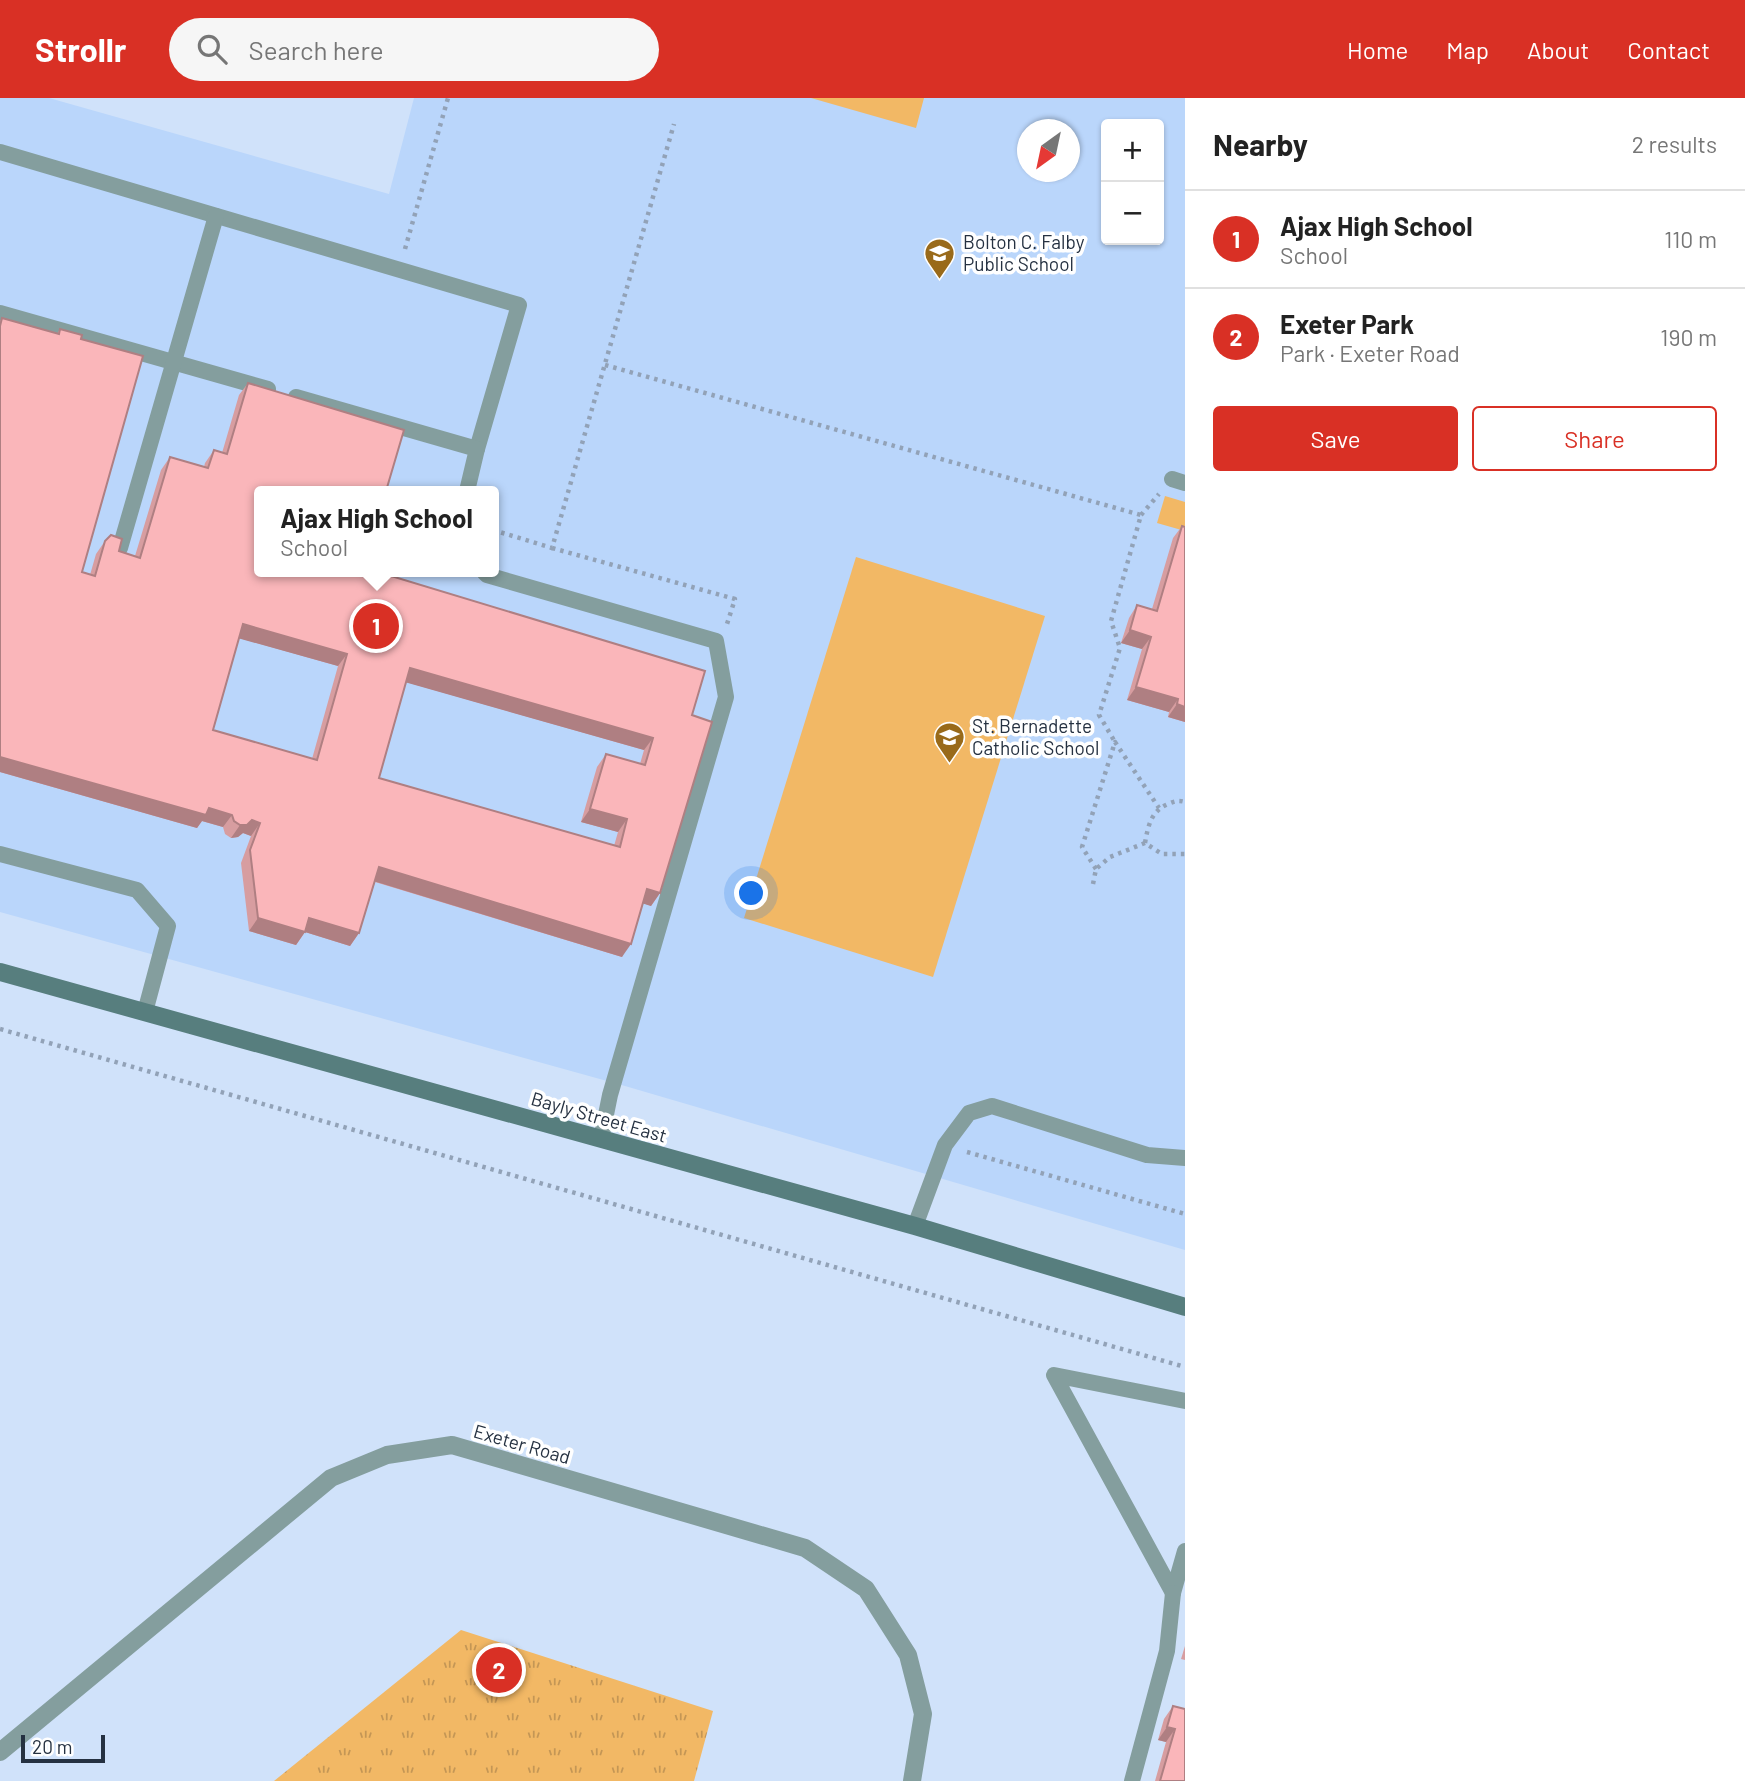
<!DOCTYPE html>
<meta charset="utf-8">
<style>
:root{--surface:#fff;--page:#f6f6f6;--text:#222;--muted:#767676;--line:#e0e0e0;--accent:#d93025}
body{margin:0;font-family:Barlow,sans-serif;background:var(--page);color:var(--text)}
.controls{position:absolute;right:21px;top:21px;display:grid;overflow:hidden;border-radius:7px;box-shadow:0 2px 5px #0004}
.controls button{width:63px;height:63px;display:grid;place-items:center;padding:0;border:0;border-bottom:2px solid var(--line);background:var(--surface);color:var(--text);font:35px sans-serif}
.compass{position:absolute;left:1017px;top:21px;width:63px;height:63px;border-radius:50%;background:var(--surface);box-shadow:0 2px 5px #0004;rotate:213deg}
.scale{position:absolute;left:21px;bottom:18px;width:84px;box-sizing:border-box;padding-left:7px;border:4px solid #253141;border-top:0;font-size:19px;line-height:24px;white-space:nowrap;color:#253141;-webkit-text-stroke:5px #fff;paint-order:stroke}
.you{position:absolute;left:752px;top:796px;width:24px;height:24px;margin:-18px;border:5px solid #fff;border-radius:50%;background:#1a73e8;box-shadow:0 0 0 10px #1a73e833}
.badge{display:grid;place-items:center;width:46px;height:46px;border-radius:50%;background:var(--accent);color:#fff;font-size:23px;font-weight:700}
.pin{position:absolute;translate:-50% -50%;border:4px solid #fff;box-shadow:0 2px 7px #0006}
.popup{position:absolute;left:254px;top:388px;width:245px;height:91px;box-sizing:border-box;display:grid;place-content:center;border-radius:7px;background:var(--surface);filter:drop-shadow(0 2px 5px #0005);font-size:23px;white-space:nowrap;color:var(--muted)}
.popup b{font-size:26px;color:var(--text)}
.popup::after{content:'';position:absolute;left:50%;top:100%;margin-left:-14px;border:14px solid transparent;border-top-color:var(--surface)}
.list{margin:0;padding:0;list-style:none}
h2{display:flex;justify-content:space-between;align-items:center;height:91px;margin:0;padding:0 28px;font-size:30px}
h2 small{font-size:23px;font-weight:400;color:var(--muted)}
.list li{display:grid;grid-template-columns:46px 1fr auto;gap:21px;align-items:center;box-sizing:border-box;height:98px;padding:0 28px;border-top:2px solid var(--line)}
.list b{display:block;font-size:26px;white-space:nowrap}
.list p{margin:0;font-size:23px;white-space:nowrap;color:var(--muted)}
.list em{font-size:23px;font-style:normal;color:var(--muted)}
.actions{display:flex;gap:14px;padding:21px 28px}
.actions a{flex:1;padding:16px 0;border:2px solid var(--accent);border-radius:7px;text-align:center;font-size:24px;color:var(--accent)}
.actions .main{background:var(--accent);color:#fff}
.icon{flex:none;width:38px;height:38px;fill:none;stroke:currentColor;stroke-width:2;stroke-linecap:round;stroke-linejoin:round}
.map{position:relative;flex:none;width:1185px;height:1683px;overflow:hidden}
header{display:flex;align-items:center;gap:42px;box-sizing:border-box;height:98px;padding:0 35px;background:var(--accent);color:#fff}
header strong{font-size:33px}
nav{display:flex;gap:38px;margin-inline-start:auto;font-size:24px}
.search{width:490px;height:63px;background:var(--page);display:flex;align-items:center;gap:18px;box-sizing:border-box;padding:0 24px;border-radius:38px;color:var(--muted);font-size:26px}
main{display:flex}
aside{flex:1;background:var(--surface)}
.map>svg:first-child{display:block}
.built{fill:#bad6fb;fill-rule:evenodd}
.park{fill:url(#park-tufts)}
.pitch{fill:#f2b865}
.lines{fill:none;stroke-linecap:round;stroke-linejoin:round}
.path{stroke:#92a2b7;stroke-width:4.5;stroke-dasharray:3.5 5;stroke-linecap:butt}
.service{stroke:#849e9e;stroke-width:16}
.minor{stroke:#849e9e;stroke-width:18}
.secondary{stroke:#577e7e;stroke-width:18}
.wall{fill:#d79da0;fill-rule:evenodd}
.shaded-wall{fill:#af7f82}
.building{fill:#fab6ba;stroke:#af7f82;stroke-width:2;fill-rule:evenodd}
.labels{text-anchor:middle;stroke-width:7;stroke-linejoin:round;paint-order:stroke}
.poi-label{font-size:19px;fill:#253141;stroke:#fff;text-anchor:start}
.street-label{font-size:19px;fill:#253141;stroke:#fff}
</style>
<header>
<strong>Strollr</strong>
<div class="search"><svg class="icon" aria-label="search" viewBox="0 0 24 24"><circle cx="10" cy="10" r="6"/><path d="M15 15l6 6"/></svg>Search here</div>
<nav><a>Home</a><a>Map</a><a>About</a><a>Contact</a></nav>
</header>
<main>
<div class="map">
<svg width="1185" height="1683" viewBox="0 0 1185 1683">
<defs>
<pattern id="park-tufts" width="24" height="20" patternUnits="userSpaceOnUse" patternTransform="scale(1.75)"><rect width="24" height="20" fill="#f2b865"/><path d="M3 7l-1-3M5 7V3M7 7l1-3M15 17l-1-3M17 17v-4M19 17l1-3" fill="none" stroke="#c49655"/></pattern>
</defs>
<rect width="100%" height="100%" fill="#d0e2fa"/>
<!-- built -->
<path class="built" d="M0,0h49l340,96 25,-96h771v1152l-560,-164 -625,-174zM1106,26h53v116h-53zM1028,32h42v42h-42zM259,393h234v81h-234z"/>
<!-- park -->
<path class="park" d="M461,1532l252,81 -19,70h-420z"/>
<!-- pitch -->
<g class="pitch">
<path d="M811,0h113l-8,30z"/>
<path d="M1165,398l20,6v29l-28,-8z"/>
<path d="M856,459l189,59 -112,361 -189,-59z"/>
</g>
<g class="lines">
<!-- path -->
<g class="path">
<path d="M405,151l43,-151"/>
<path d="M605,267l536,150 -30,106 9,27 -21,67 16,27"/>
<path d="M1141,417l18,-21"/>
<path d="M493,432l59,18 122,-424"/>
<path d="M552,450l183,51 -8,25"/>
<path d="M1145,745c3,-17 6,-32 23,-39 7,-3 10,-4 17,-2"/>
<path d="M1096,771l-14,-22 33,-105 44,66"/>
<path d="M1093,786l3,-15 14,-12 35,-14 17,11h23"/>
<path d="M0,931l1185,338"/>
<path d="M967,1054l218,62"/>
</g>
<!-- service -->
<g class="service">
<path d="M0,54l519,153 -42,144"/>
<path d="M0,215l268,76"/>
<path d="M296,299l181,52 -10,42"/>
<path d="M1172,381l13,4"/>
<path d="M120,450l96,-332"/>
<path d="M484,474l3,3 229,66 10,56 -116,398 -9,44"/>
<path d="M0,756l137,36 31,36 -23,86"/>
<path d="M915,1128l30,-81 24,-32 23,-7 155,49 38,3"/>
<path d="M1185,1303l-131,-26 119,218 12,-42"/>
<path d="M1132,1683l35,-130 6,-58"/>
</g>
<!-- minor -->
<path class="minor" d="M0,1654l331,-274 56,-23 65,-10 353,103 61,41 42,66 15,59 -11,67"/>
<!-- secondary -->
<path class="secondary" d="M0,874l915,254 270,81"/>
</g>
<!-- wall -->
<g class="wall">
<path d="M2,220l55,16 3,-5 21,10 1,233 8,3 6,-21 9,-13 14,10 16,5 26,-86 9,-13 34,10 1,-4 9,-13 8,3 17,-58 9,-12 11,189 433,143 -32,178 -9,13 -8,-3 -21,54 -247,-75 -16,51 -9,13 -45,-14 -9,13 -47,-14 -8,-68 10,-27 -8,-3 -5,4 -7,1 -6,-4 -2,-7 -21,-6 -5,7 -197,-56v-451zM239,540l99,28 -26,93 -99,-29zM406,584l238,68 -4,14 -34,-10 -9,13 -16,55 37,10 -4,14 -235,-68z"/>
<path d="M1182,428l3,196 -17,-5 1,-5 -42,-12 15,-51 -21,-6 8,-25 8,-13 15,4 21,-71z"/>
<path d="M1185,1548v14l-4,-1z"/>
<path d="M1173,1608l12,75h-30l11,-39 -8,-2 6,-21z"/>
</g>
<!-- shaded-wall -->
<g class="shaded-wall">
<path d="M243,526l104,30 -9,12 -104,-29z"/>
<path d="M1130,532l21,7 -9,12 -21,-6z"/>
<path d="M410,570l243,70 -9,12 -243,-69z"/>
<path d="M1136,589l42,12 -9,13 -42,-12z"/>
<path d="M1177,606l8,3v15l-17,-5z"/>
<path d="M0,659l209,51 23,7 -9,12 -21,-6 -5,7 -197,-56z"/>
<path d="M590,711l37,10 -9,13 -37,-10z"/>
<path d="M252,722l8,3 -9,13 -8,-3 -5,4 -7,1 9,-13z"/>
<path d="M379,769l252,77 -9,13 -252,-77z"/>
<path d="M647,791l13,4 -9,13 -13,-4z"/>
<path d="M258,820h51l50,15 -9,13 -45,-14 -9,13 -47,-14z"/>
<path d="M1167,1629l8,2 -9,13 -8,-2z"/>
</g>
<!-- building -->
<g class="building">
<path d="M2,220l57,16 1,-5 22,6 -1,4 62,17 -61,216 13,4 10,-35 6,-6 11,4 -3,12 21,7 30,-101 38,11 6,-18 13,4 21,-71 156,47 -18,61h-127v81h119l327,99 -13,44 20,7 -52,171 -13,-4 -16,55 -252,-77 -20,66 -50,-15 -4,14 -47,-14 -8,-68 10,-27 -8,-3 -5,5h-7l-6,-4 -2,-6 -23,-7 -3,7 -206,-58v-431zM243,526l104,30 -30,106 -104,-30zM410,570l243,70 -8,27 -39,-11 -16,55 37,10 -7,28 -241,-69z"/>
<path d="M1182,428l3,1v180l-8,-3 1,-5 -42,-12 15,-50 -21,-7 7,-25 20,6z"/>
<path d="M1173,1608l12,3v72h-25l15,-52 -8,-2z"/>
</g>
<!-- icons -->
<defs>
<symbol id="school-pin" viewBox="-11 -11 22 30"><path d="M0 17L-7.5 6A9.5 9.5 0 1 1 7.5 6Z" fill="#996a1a" stroke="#fff"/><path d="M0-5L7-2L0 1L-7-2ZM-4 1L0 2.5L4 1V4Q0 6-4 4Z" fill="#fff"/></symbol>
</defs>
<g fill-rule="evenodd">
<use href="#school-pin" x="922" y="138" width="35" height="47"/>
<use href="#school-pin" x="932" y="622" width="35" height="47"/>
</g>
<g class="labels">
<!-- poi labels -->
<g class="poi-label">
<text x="963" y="151">Bolton C. Falby<tspan x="963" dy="22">Public School</tspan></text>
<text x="972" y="635">St. Bernadette<tspan x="972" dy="22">Catholic School</tspan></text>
</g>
<!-- street labels -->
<g class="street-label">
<text transform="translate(599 1019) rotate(16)" y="7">Bayly Street East</text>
<text transform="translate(522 1346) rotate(16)" y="7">Exeter Road</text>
</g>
</g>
</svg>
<div class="controls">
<button>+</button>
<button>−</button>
</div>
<svg class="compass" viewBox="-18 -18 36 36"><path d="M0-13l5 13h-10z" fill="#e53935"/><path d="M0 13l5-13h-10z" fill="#767676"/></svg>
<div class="scale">20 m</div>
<div class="you"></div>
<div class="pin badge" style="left:376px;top:528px">1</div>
<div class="popup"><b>Ajax High School</b>School</div>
<div class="pin badge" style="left:499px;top:1572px">2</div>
</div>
<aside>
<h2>Nearby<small>2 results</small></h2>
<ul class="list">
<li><span class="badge">1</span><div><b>Ajax High School</b><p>School</p></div><em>110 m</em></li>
<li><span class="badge">2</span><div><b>Exeter Park</b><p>Park · Exeter Road</p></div><em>190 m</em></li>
</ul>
<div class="actions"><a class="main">Save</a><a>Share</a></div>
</aside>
</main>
